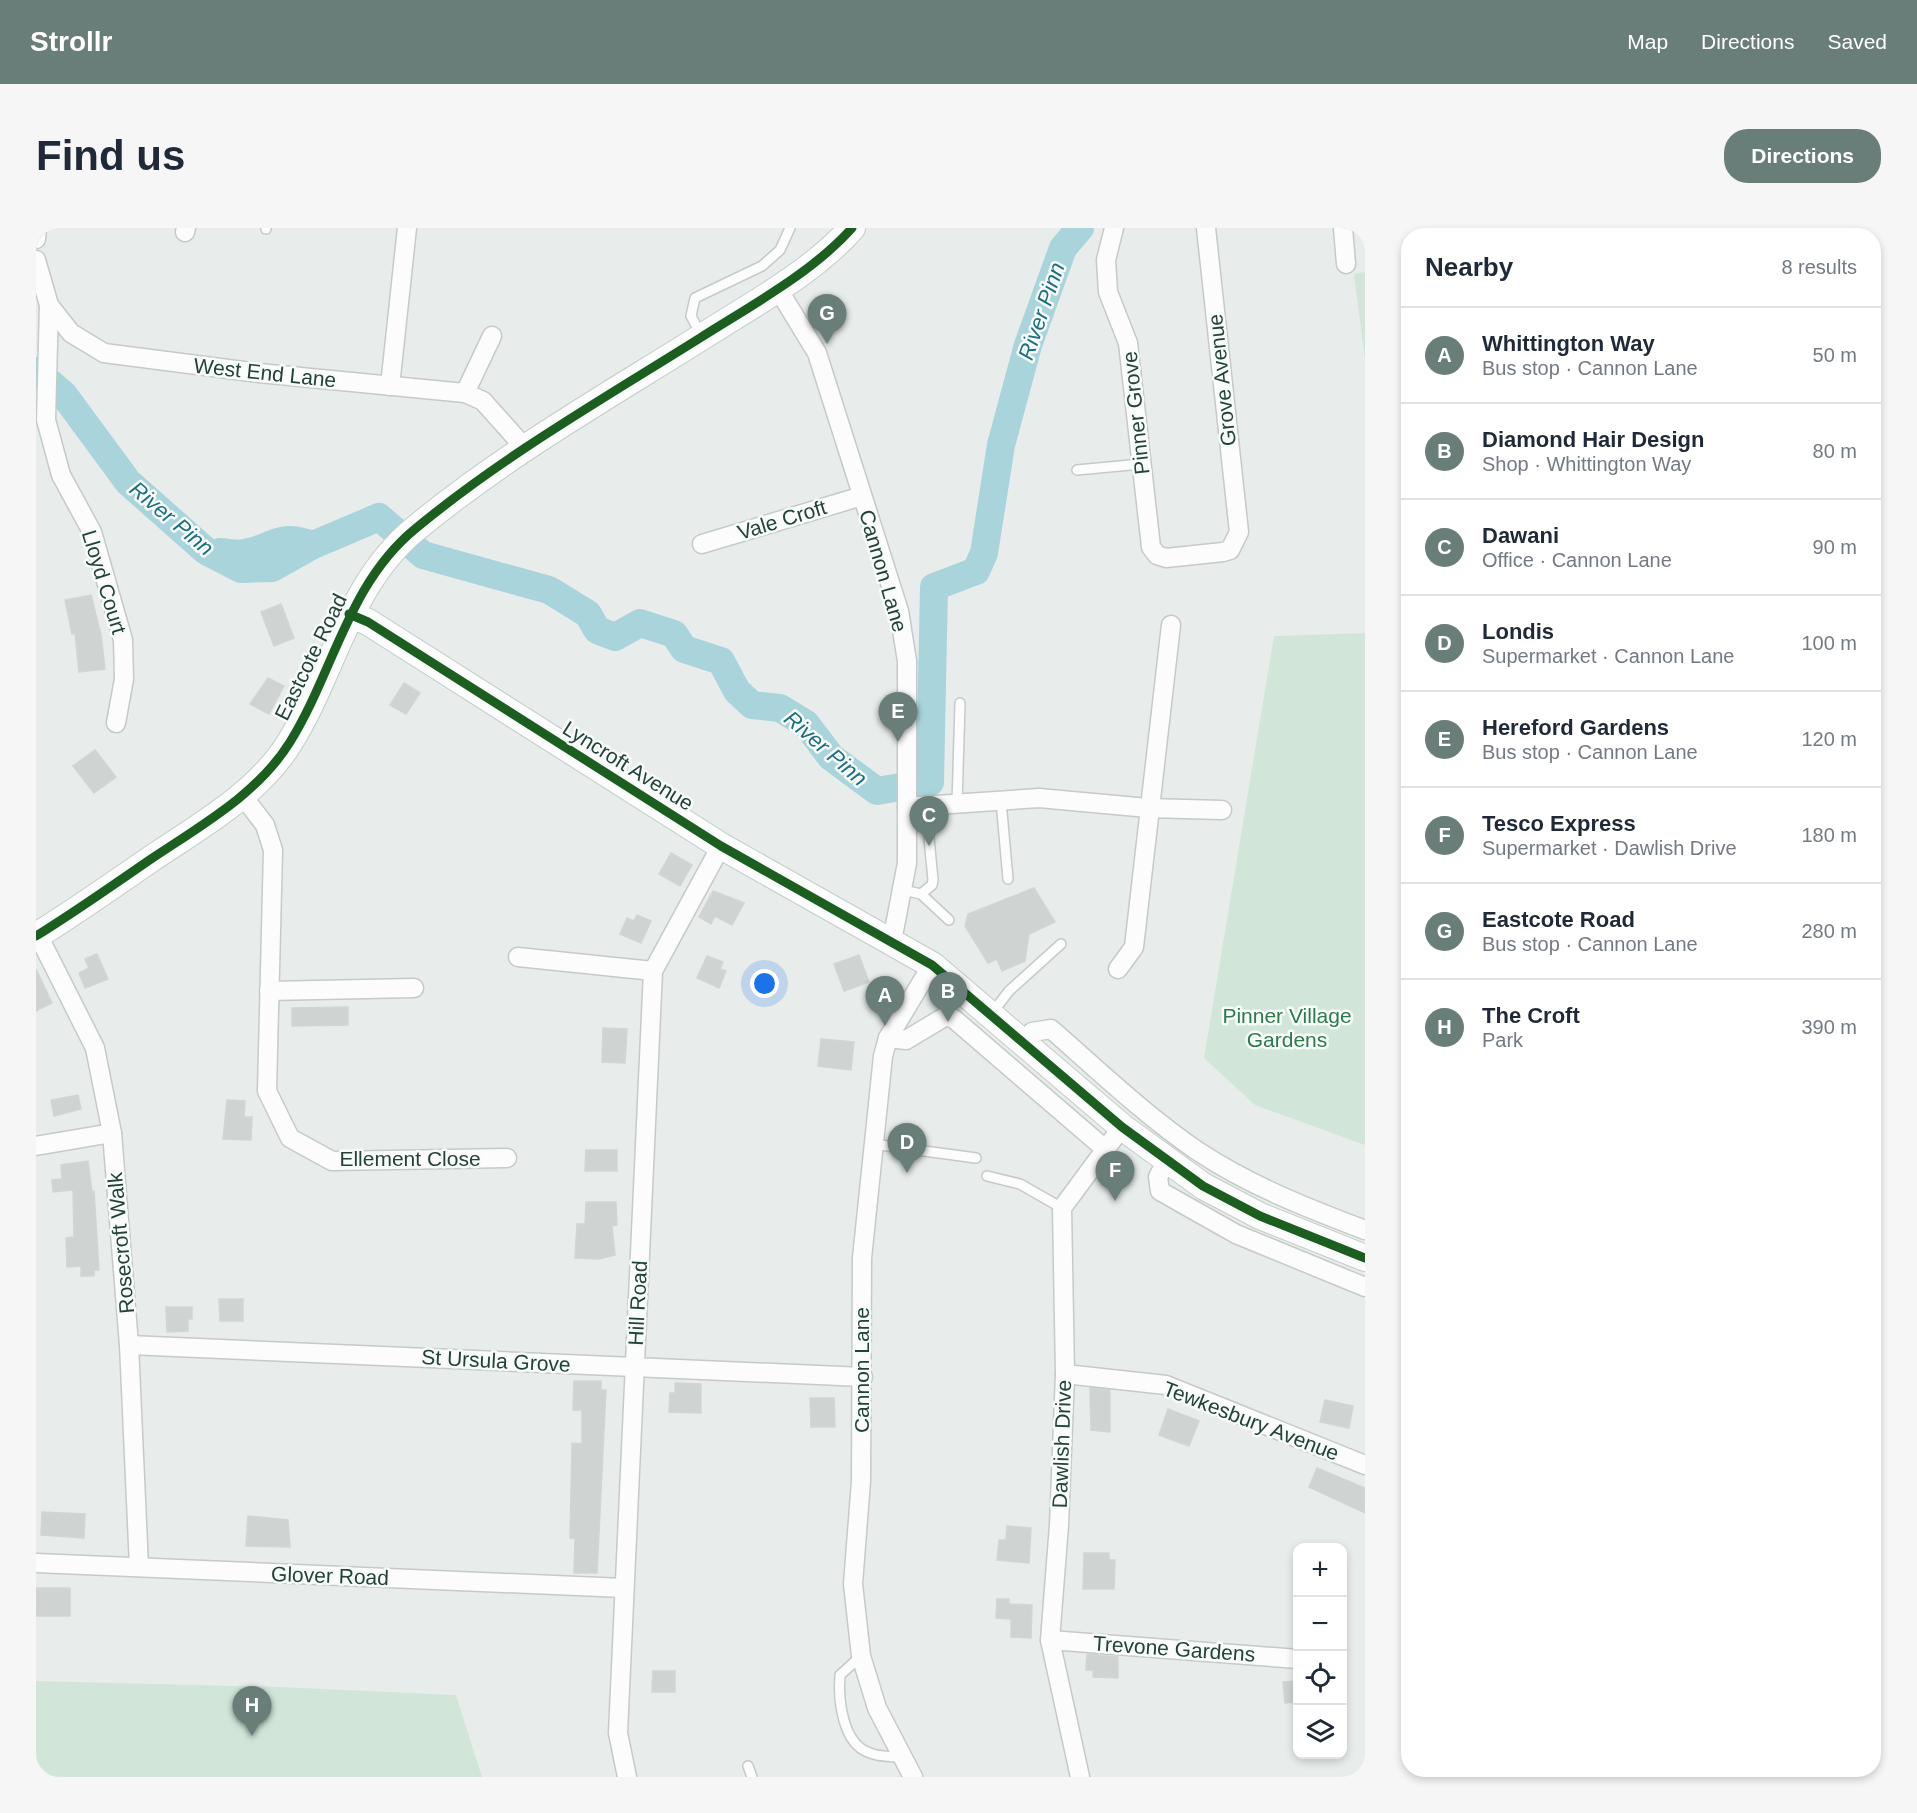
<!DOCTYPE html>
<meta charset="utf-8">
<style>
:root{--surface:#fff;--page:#f6f6f7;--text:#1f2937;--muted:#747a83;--line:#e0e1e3;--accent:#697e78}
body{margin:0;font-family:Helvetica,sans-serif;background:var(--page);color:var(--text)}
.controls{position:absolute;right:18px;bottom:18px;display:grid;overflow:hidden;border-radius:12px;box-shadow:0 3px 9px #0003}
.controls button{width:54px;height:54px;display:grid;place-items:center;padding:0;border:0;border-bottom:2px solid var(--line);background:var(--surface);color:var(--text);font:30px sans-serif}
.you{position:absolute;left:729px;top:756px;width:21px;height:21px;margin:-15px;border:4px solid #fff;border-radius:50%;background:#1a73e8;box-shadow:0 0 0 9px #1a73e833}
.badge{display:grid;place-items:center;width:39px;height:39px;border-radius:50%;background:var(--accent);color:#fff;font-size:20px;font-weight:700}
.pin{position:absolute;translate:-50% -50px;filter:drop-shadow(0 2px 3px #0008)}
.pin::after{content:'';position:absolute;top:32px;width:21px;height:18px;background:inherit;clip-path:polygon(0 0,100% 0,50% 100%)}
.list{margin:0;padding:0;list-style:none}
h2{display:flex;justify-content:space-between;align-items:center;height:78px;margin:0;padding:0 24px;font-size:26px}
h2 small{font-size:20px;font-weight:400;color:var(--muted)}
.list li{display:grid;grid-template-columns:39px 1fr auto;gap:18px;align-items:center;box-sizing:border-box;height:96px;padding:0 24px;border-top:2px solid var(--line)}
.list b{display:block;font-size:22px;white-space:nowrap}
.list p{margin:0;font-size:20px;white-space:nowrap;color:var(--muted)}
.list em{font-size:20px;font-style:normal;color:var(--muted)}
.icon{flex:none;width:33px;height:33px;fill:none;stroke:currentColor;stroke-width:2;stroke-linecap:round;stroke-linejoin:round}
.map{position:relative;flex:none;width:1329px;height:1549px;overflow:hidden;border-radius:24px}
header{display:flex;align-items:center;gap:36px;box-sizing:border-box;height:84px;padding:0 30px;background:var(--accent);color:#fff}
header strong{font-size:28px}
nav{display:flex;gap:33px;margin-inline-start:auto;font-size:21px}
.intro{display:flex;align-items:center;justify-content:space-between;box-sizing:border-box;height:144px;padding:0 36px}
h1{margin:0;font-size:42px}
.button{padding:15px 27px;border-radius:24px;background:var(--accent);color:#fff;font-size:21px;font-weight:700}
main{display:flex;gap:36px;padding:0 36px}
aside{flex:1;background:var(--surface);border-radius:24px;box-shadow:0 3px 9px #0003}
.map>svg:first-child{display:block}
.green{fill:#d1e6d8}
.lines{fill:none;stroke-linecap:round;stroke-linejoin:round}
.river{stroke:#a9d4db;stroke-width:28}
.building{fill:#cfd4d2;stroke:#d1d6d4;stroke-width:1.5}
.lane-casing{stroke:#c5cac8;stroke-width:12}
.street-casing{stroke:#c5cac8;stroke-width:21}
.secondary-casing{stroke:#c3cbc8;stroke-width:28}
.lane{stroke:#fcfcfc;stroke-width:9}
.street{stroke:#fcfcfc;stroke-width:18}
.secondary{stroke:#fcfcfc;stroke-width:26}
.cycleway-casing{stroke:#f7fbf9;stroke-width:13}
.cycleway{stroke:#1b5e20;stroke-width:9}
.labels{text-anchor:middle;stroke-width:5;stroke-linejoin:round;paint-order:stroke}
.street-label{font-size:21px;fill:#24423a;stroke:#f7fbf9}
.park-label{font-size:21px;fill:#2d7a4b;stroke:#f7fbf9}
.water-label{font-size:22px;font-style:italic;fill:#1c6f80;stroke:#f7fbf9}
</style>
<header>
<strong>Strollr</strong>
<nav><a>Map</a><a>Directions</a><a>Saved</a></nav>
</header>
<div class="intro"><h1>Find us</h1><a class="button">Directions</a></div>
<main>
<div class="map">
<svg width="1329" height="1549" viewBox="0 0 1329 1549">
<rect width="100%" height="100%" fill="#e8edeb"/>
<!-- green -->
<g class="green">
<path d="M1329,44v88l-11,-86z"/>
<path d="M1329,405v512l-110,-40 -51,-47 70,-422z"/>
<path d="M0,1453l245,6 175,8 26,82h-446z"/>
</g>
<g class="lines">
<!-- river -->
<g class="river">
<path d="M0,143l28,24 64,87 78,69 35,18 31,-1 41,-23 66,-28 44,38 126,35 39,24 9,16 18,7 25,-14 34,11 10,15 37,12 16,30 15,14 28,3 26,16 25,33 46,34 53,-9 4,-195 42,-16 8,-18 17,-108 27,-100 35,-97 17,-20"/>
<path d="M184,324c7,0 17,3 24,1 32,-5 31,-21 69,-8"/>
</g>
</g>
<!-- building -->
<g class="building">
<path d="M55,367l10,40 4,34 -26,3 -4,-39 -3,1 -7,-34z"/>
<path d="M245,376l13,34 -20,8 -13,-34z"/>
<path d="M232,450l16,8 -15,28 -19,-10z"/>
<path d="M368,455l16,10 -14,21 -16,-9z"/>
<path d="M59,522l21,27 -22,16 -21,-27z"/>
<path d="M635,625l21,12 -12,21 -21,-12z"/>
<path d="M998,660l21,34 -26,12 -4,27 -23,10 -5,-12 -9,4 -23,-37 3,-12z"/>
<path d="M677,663l31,12 -12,22 -17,-9 -4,8 -12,-7z"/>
<path d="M601,687l14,6 -10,22 -21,-9 7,-16 7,3z"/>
<path d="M61,726l11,25 -23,9 -6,-15 10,-5 -4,-9z"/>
<path d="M823,727l10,27 -25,9 -10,-27z"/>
<path d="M671,728l16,6 -3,7 6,2 -7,17 -22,-10z"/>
<path d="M0,741l16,34 -16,8z"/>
<path d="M312,779v18l-56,1v-18z"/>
<path d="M567,800l24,1 -2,34 -23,-1z"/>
<path d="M785,811l33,3 -3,28 -33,-4z"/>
<path d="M42,867l3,14 -27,7 -3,-16z"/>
<path d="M191,872l18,1 -1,16h8l-1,23 -28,-1z"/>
<path d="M550,922h31v21h-32z"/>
<path d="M52,933l4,31 2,-1 5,79h-5v6h-13v-10l-14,1 -1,-29 8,-1 -1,-47 -20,2 -1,-12 10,-1 -1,-14z"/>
<path d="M550,974h30l1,23 -5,1 3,29 -16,4 -24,-1 2,-34h8z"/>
<path d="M183,1071h24v22h-23z"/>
<path d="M130,1079h26v12h-4v12l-21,1z"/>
<path d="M538,1153h27v9h5l-9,183h-23l1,-34 -5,-1 2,-95 10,1v-34h-9z"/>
<path d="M639,1155l26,1v29l-32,-1 1,-19h5z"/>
<path d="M1054,1160l20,2v42l-19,-2z"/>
<path d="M774,1170h24l1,29h-24z"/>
<path d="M1289,1172l28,6 -4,22 -29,-6z"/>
<path d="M1132,1181l31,12 -10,25 -30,-11z"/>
<path d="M1281,1240l48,20v25l-56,-26z"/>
<path d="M6,1284l43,2 -1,24 -43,-3z"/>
<path d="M212,1288l40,4 2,27 -44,-1z"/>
<path d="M971,1298l24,2 -2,35 -32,-3 2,-20h7z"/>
<path d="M1048,1325h25v7h6l-1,29h-31z"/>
<rect x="0" y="1360" width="34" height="28"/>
<path d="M961,1371h12v5l23,1 -1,33 -20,-1v-18l-15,-1z"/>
<path d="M1051,1426l31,3v21l-25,-1v-7h-7z"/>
<path d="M617,1443h22v21h-23z"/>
<path d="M1262,1453v21l-13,1 -2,-21z"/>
</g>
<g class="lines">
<defs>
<g id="lane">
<path d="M230,1v-1"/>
<path d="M665,107l-10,-19 4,-18 67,-32 18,-16 10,-22"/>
<path d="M1041,242l64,-6"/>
<path d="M965,573l7,78"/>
<path d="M921,576l3,-101"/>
<path d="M867,662l18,4 28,26"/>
<path d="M885,666l11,-9 1,-5 -7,-73"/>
<path d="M956,785l17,-22 52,-47"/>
<path d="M837,916l103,14"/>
<path d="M951,948l33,8 42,24"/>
<path d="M825,1428l-21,19c-2,24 2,69 30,78 9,4 22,3 32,5"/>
<path d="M712,1538l4,11"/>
</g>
<g id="street">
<path d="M1078,0l-8,32 2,32 20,51 23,204 6,8 9,3 57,-6 7,-2 9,-18 -33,-304"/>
<path d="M1307,0l3,36"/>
<path d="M149,4l1,-4"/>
<path d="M0,11l1,-11"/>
<path d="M0,32l13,45 22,28 33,20 155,20 206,20 18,8 42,47"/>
<path d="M742,61l39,64 82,258 8,50v202l-15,78"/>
<path d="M13,77l-3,115 15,55 31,57 31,108 1,39 -8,44"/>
<path d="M354,158l17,-158"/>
<path d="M429,165l27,-57"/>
<path d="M666,316l160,-48"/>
<path d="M206,567l23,30 8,25 -6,241 23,47 42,23 175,-3"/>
<path d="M871,579l132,-9 109,10 74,2"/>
<path d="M2,707l57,113 17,85 17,212 10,222"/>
<path d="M482,729l135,14"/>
<path d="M1082,741l16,-22 37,-322"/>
<path d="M233,763l145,-3"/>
<path d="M852,810l18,2 40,-24 8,3 150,129"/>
<path d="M987,813l9,-9 19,-3c48,42 95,87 148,123 52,34 108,56 166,78"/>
<path d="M0,918l76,-13"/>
<path d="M1131,932l-9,17 2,14 76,43 129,53"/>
<path d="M93,1117l734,32"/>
<path d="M1029,1146l101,11 199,80"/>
<path d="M0,1335l588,25"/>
<path d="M1014,1412l248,19"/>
<path d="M591,1549l-9,-44 35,-762 68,-125"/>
<path d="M877,1549l-36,-69 -16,-52 -8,-72 8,-103 1,-223 21,-202 5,-18 44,-73"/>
<path d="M1044,1549l-30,-137 9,-115 6,-151 -3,-166 60,-81"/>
</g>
<g id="secondary">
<path d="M313,386l19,8 353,224 211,119 190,162 81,59 57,30 105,42"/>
<path d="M0,708c39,-24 77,-51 115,-77 49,-33 107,-65 139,-117 44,-71 58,-158 125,-213 88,-73 188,-130 285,-191 50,-32 112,-65 152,-110"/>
</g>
</defs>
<!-- lane casing -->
<use href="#lane" class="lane-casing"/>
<!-- street casing -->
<use href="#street" class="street-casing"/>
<!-- secondary casing -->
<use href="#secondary" class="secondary-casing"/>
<!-- lane -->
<use href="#lane" class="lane"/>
<!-- street -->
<use href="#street" class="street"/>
<!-- secondary -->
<use href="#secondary" class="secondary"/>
<defs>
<g id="cycleway">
<path d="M313,386l19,8 353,224 211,119 190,162 81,59 57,30 105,42"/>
<path d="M0,708c39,-24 77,-51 115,-77 49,-33 107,-65 139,-117 44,-71 58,-158 125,-213 88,-73 188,-130 285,-191 50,-32 112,-65 152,-110"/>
</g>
</defs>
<!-- cycleway casing -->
<use href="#cycleway" class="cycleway-casing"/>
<!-- cycleway -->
<use href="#cycleway" class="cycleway"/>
</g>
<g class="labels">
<!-- street labels -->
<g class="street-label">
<text transform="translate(229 145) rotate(6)" y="7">West End Lane</text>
<text transform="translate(1186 152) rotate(-96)" y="7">Grove Avenue</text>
<text transform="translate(1100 185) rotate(-96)" y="7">Pinner Grove</text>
<text transform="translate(746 292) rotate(-17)" y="7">Vale Croft</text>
<text transform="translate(847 343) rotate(74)" y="7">Cannon Lane</text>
<text transform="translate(68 354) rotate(73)" y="7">Lloyd Court</text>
<text transform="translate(275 429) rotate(-64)" y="7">Eastcote Road</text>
<text transform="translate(592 538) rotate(32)" y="7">Lyncroft Avenue</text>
<text x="374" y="938">Ellement Close</text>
<text transform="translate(85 1015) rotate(-95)" y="7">Rosecroft Walk</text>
<text transform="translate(602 1075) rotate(-87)" y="7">Hill Road</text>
<text transform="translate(460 1133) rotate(3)" y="7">St Ursula Grove</text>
<text transform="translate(826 1142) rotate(-90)" y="7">Cannon Lane</text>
<text transform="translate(1215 1193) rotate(21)" y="7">Tewkesbury Avenue</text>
<text transform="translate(1026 1216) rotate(-88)" y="7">Dawlish Drive</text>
<text transform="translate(294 1348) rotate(2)" y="7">Glover Road</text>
<text transform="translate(1138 1421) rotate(4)" y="7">Trevone Gardens</text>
</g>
<!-- park labels -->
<g class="park-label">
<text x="1251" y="795">Pinner Village<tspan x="1251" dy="24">Gardens</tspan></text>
</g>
<!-- water labels -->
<g class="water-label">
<text transform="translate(1005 83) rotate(-71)" y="8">River Pinn</text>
<text transform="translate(136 290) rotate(40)" y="8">River Pinn</text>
<text transform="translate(790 520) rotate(41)" y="8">River Pinn</text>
</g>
</g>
</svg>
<div class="controls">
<button>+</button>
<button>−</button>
<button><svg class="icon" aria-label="locate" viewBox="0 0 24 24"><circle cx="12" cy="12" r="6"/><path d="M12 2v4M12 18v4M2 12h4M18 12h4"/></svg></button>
<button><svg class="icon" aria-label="layers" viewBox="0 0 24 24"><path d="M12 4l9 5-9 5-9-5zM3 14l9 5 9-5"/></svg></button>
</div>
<div class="you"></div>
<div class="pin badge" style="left:849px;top:798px">A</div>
<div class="pin badge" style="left:912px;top:794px">B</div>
<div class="pin badge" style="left:893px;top:618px">C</div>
<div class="pin badge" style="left:871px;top:945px">D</div>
<div class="pin badge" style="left:862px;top:514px">E</div>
<div class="pin badge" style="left:1079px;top:973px">F</div>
<div class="pin badge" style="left:791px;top:116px">G</div>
<div class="pin badge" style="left:216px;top:1508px">H</div>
</div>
<aside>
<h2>Nearby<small>8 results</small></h2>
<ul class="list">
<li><span class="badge">A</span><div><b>Whittington Way</b><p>Bus stop · Cannon Lane</p></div><em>50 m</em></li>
<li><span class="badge">B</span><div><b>Diamond Hair Design</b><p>Shop · Whittington Way</p></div><em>80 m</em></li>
<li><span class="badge">C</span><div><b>Dawani</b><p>Office · Cannon Lane</p></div><em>90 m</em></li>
<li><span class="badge">D</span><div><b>Londis</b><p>Supermarket · Cannon Lane</p></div><em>100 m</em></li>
<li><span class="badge">E</span><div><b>Hereford Gardens</b><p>Bus stop · Cannon Lane</p></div><em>120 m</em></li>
<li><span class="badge">F</span><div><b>Tesco Express</b><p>Supermarket · Dawlish Drive</p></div><em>180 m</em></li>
<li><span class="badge">G</span><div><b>Eastcote Road</b><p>Bus stop · Cannon Lane</p></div><em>280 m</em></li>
<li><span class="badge">H</span><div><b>The Croft</b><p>Park</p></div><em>390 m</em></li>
</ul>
</aside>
</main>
